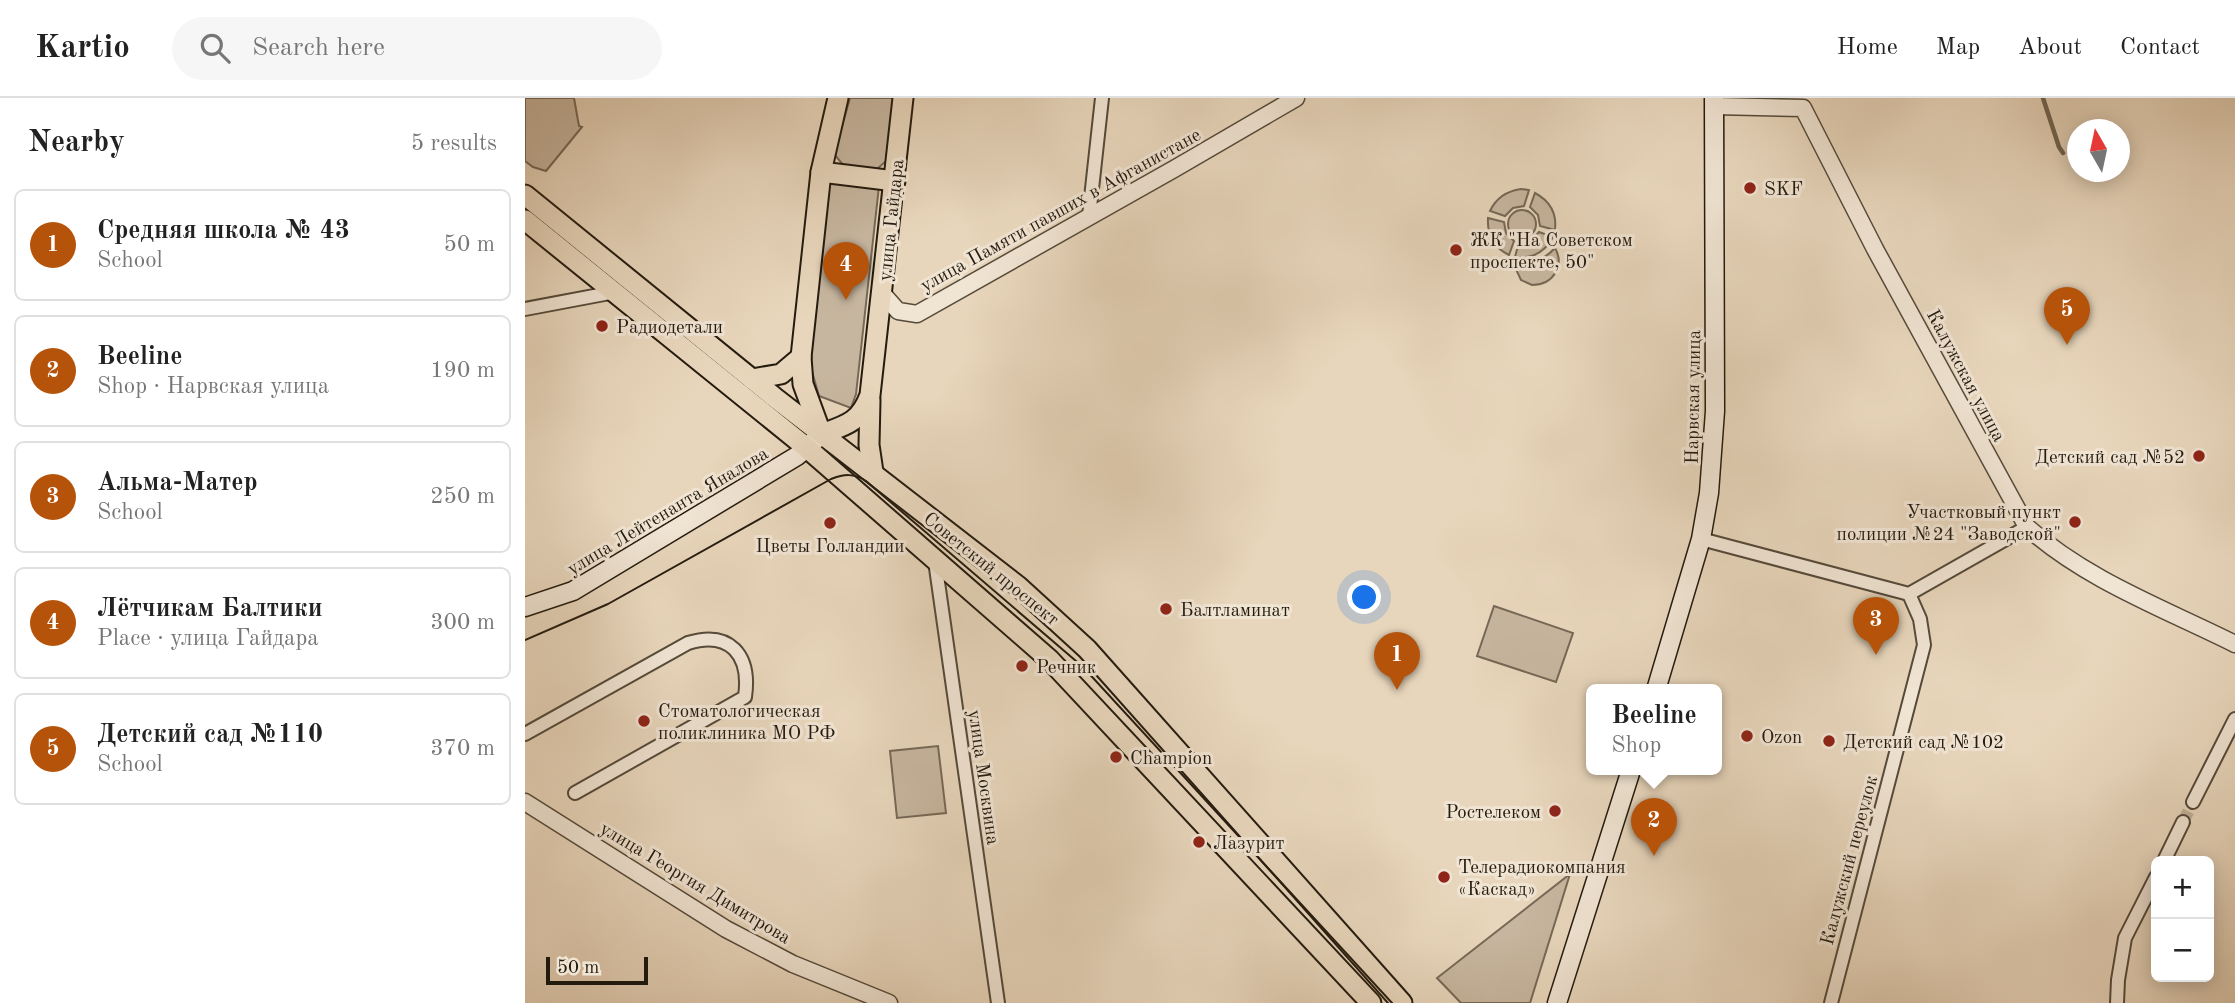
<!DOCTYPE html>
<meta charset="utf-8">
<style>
:root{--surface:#fff;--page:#f6f6f6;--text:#222;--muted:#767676;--line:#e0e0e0;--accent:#b45309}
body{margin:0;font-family:"Old Standard TT",serif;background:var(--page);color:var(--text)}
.controls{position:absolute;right:21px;bottom:21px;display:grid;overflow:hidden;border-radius:10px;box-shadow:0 4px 18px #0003}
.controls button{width:63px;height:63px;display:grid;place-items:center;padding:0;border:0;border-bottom:2px solid var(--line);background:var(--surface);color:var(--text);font:35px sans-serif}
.compass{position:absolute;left:1542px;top:21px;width:63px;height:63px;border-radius:50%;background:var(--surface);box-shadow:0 4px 18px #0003;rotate:351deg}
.scale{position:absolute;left:21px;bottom:18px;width:102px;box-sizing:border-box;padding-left:7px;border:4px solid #241b0f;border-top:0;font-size:19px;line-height:24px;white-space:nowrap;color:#241b0f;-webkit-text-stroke:5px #f0e4d3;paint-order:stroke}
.you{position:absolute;left:840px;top:500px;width:24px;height:24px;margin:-18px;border:5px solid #fff;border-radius:50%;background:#1a73e8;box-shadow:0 0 0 10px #1a73e833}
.badge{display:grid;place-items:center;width:46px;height:46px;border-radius:50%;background:var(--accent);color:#fff;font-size:23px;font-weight:700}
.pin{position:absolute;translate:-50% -58px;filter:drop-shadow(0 2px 4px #0008)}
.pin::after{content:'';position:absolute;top:37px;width:24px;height:21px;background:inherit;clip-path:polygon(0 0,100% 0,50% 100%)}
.popup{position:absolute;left:1061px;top:586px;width:136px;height:91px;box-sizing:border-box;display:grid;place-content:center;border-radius:10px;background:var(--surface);filter:drop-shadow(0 2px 5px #0005);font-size:23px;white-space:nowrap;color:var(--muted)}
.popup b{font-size:26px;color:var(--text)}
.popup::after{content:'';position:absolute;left:50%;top:100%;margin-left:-14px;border:14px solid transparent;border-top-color:var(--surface)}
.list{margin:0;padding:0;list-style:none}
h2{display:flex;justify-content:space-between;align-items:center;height:91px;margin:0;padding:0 28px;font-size:30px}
h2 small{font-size:23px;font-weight:400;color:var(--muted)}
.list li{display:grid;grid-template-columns:46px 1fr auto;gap:21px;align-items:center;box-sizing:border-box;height:112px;margin:0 14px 14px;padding:0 14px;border:2px solid var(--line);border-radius:10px}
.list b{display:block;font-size:26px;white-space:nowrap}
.list p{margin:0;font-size:23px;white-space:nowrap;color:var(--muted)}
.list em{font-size:23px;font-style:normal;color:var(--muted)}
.icon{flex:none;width:38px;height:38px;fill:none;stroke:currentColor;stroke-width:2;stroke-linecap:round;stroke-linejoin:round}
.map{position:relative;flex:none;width:1710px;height:905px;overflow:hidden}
header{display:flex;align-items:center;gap:42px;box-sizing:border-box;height:98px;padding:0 35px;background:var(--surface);border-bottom:2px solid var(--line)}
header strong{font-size:33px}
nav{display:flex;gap:38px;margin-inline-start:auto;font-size:24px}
.search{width:490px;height:63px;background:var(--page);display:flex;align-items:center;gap:18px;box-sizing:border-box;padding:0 24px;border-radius:38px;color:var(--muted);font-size:26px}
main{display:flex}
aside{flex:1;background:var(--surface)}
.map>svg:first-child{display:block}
.green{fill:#c7b69f;stroke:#766857;stroke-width:2}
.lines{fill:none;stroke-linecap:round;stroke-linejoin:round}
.stream{stroke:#716553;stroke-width:4.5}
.minor-tunnel{stroke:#c1b199;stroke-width:12;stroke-dasharray:12 6;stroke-linecap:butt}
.minor-casing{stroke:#554a3a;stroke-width:16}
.tertiary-casing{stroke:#554a3a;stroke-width:19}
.secondary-casing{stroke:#241b0f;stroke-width:21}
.primary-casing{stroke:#241b0f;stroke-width:23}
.minor{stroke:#f0e4d3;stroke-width:12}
.tertiary{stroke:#f0e4d3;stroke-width:16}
.secondary{stroke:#f0e4d3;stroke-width:18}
.primary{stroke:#e8d6bc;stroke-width:19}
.tram{stroke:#241b0f;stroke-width:2}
.poi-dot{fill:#8f2418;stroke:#f0e4d3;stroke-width:2.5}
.labels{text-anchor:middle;stroke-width:6;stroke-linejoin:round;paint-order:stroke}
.poi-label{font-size:19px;fill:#241b0f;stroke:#f0e4d3;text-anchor:start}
.street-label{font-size:19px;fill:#241b0f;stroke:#f0e4d3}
</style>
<header>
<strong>Kartio</strong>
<div class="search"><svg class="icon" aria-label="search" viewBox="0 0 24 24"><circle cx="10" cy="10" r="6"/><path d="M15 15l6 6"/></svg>Search here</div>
<nav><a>Home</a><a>Map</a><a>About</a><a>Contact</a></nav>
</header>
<main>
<aside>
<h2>Nearby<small>5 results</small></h2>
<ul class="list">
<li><span class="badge">1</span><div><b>Средняя школа № 43</b><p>School</p></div><em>50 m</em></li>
<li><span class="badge">2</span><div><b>Beeline</b><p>Shop · Нарвская улица</p></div><em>190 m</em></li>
<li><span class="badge">3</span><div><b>Альма-Матер</b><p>School</p></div><em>250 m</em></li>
<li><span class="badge">4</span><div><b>Лётчикам Балтики</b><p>Place · улица Гайдара</p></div><em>300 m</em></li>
<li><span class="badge">5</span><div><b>Детский сад №110</b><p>School</p></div><em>370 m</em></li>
</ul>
</aside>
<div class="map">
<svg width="1710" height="905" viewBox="0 0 1710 905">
<rect width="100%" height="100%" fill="#e8d6bc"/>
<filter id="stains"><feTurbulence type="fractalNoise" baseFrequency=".00286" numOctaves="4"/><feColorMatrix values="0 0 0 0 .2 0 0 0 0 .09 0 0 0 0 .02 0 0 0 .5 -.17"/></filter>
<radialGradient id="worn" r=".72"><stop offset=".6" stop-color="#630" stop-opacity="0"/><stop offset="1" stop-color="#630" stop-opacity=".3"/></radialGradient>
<!-- green -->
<g class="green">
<path d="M0,0h49l5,28 3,1 -36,44 -13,-4 -8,-6z"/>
<path d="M325,0h44l-8,63 -9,8 -33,-3 -10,-12z"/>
<path d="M304,83l50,5 -23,208 -5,14 -32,-12 -12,-42z"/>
<path d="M996,91l8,1 -5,16 -11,2 -8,8 -15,-5c6,-13 17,-20 31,-22z"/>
<path d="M1010,95c15,8 22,20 20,37l-15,-4 -2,-11 -8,-8z"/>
<circle cx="997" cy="126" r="14"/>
<path d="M963,120l16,4 2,11 8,8 -5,14c-16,-8 -22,-20 -21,-37z"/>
<path d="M1014,134l14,5c-8,15 -21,22 -38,20l4,-15 12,-1z"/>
<path d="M1030,150c10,18 -2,37 -23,37l-11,-5 -8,-17c17,2 30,-2 42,-15z"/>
<path d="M969,508l79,27 -17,49 -79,-26z"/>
<path d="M413,648l8,67 -49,5 -7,-67z"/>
<path d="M1045,776l-40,129h-69l-24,-25z"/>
</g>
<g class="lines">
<!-- stream -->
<path class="stream" d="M1518,0l16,49 4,6"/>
<!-- minor-tunnel -->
<path class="minor-tunnel" d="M1658,724l10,-20"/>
<defs>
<g id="minor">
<path d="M564,118l13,-118"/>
<path d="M0,211l90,-17"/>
<path d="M1176,441l208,55 118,-67"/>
<path d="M410,463l63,442"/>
<path d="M0,636l163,-91c42,-13 63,12 57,54l-170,96"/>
<path d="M1668,704l42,-83"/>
<path d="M1639,763l19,-39"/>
<path d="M1306,905l93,-358 -4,-26 -11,-25"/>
<path d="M1592,905l1,-23 7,-42 31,-61"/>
</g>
<g id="tertiary">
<path d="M1189,8l89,2 72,141 152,278c59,53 138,82 208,117"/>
<path d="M357,195l16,18 19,3 257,-145 122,-71"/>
<path d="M0,704l201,127 67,35 96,39"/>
</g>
<g id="secondary">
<path d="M0,509l48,-16 224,-135 25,-22"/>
<path d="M1131,592l45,-151 8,-46 6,-82 -1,-313"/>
<path d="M1032,905l74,-233"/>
</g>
<g id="primary">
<path d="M296,74l74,9"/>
<path d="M0,97l249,202 244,189 69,63 315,354"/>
<path d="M0,122l282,228 243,212 321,343"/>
<path d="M227,281l29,-5 20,-17"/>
<path d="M345,302l-1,45 4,27"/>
<path d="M296,335l-18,-49 -2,-27 20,-185 17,-74"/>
<path d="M297,336c25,-9 38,-12 48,-39l33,-297"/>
</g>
</defs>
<!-- minor casing -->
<use href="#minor" class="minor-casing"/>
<!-- tertiary casing -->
<use href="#tertiary" class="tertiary-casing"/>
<!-- secondary casing -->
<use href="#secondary" class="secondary-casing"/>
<!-- primary casing -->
<use href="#primary" class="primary-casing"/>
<!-- minor -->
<use href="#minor" class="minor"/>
<!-- tertiary -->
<use href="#tertiary" class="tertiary"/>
<!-- secondary -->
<use href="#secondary" class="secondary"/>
<!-- primary -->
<use href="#primary" class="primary"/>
<!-- tram -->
<path class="tram" d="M0,542l83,-36 223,-125c13,-5 23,-6 35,2l217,186 309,336"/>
</g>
<!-- markers -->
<g class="poi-dot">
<circle cx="1225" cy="90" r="7"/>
<circle cx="931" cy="152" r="7"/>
<circle cx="77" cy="228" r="7"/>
<circle cx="1674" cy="358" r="7"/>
<circle cx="1550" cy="424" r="7"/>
<circle cx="305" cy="425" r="7"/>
<circle cx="641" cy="511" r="7"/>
<circle cx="497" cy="568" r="7"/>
<circle cx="119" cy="623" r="7"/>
<circle cx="1222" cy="638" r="7"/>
<circle cx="1304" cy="643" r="7"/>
<circle cx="591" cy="659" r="7"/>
<circle cx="1030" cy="713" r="7"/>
<circle cx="674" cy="744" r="7"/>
<circle cx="919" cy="779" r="7"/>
</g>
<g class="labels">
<!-- poi labels -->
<g class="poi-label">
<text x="1239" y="97">SKF</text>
<text x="945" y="148">ЖК "На Советском<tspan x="945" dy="22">проспекте, 50"</tspan></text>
<text x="91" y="235">Радиодетали</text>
<text x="1660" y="365" text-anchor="end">Детский сад №52</text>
<text x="1536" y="420" text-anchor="end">Участковый пункт<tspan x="1536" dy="22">полиции №24 "Заводской"</tspan></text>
<text x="305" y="454" text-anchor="middle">Цветы Голландии</text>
<text x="655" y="518">Балтламинат</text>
<text x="511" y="575">Речник</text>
<text x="133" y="619">Стоматологическая<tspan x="133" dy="22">поликлиника МО РФ</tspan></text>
<text x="1236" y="645">Ozon</text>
<text x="1318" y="650">Детский сад №102</text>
<text x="605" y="666">Champion</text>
<text x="1016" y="720" text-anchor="end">Ростелеком</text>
<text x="688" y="751">Лазурит</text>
<text x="933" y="775">Телерадиокомпания<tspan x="933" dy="22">«Каскад»</tspan></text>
</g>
<!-- street labels -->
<g class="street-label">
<text transform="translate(535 111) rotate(-29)" y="7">улица Памяти павших в Афганистане</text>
<text transform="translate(365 122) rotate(-84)" y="7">улица Гайдара</text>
<text transform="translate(1442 277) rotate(62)" y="7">Калужская улица</text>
<text transform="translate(1167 299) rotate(-89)" y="7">Нарвская улица</text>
<text transform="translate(142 412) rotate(-31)" y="7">улица Лейтенанта Яналова</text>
<text transform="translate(467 470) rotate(39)" y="7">Советский проспект</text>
<text transform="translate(460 679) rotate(82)" y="7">улица Москвина</text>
<text transform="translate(1323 762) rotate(-75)" y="7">Калужский переулок</text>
<text transform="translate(171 784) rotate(31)" y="7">улица Георгия Димитрова</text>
</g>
</g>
<rect width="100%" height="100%" filter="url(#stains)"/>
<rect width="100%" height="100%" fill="url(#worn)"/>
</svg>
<div class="controls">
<button>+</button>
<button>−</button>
</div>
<svg class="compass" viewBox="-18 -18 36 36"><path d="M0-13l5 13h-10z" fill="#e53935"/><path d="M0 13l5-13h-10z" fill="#767676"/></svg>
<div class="scale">50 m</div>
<div class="you"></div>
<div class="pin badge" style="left:872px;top:592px">1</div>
<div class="pin badge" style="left:1129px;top:758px">2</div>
<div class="popup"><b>Beeline</b>Shop</div>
<div class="pin badge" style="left:1351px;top:557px">3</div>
<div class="pin badge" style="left:321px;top:202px">4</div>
<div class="pin badge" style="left:1542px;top:247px">5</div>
</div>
</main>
